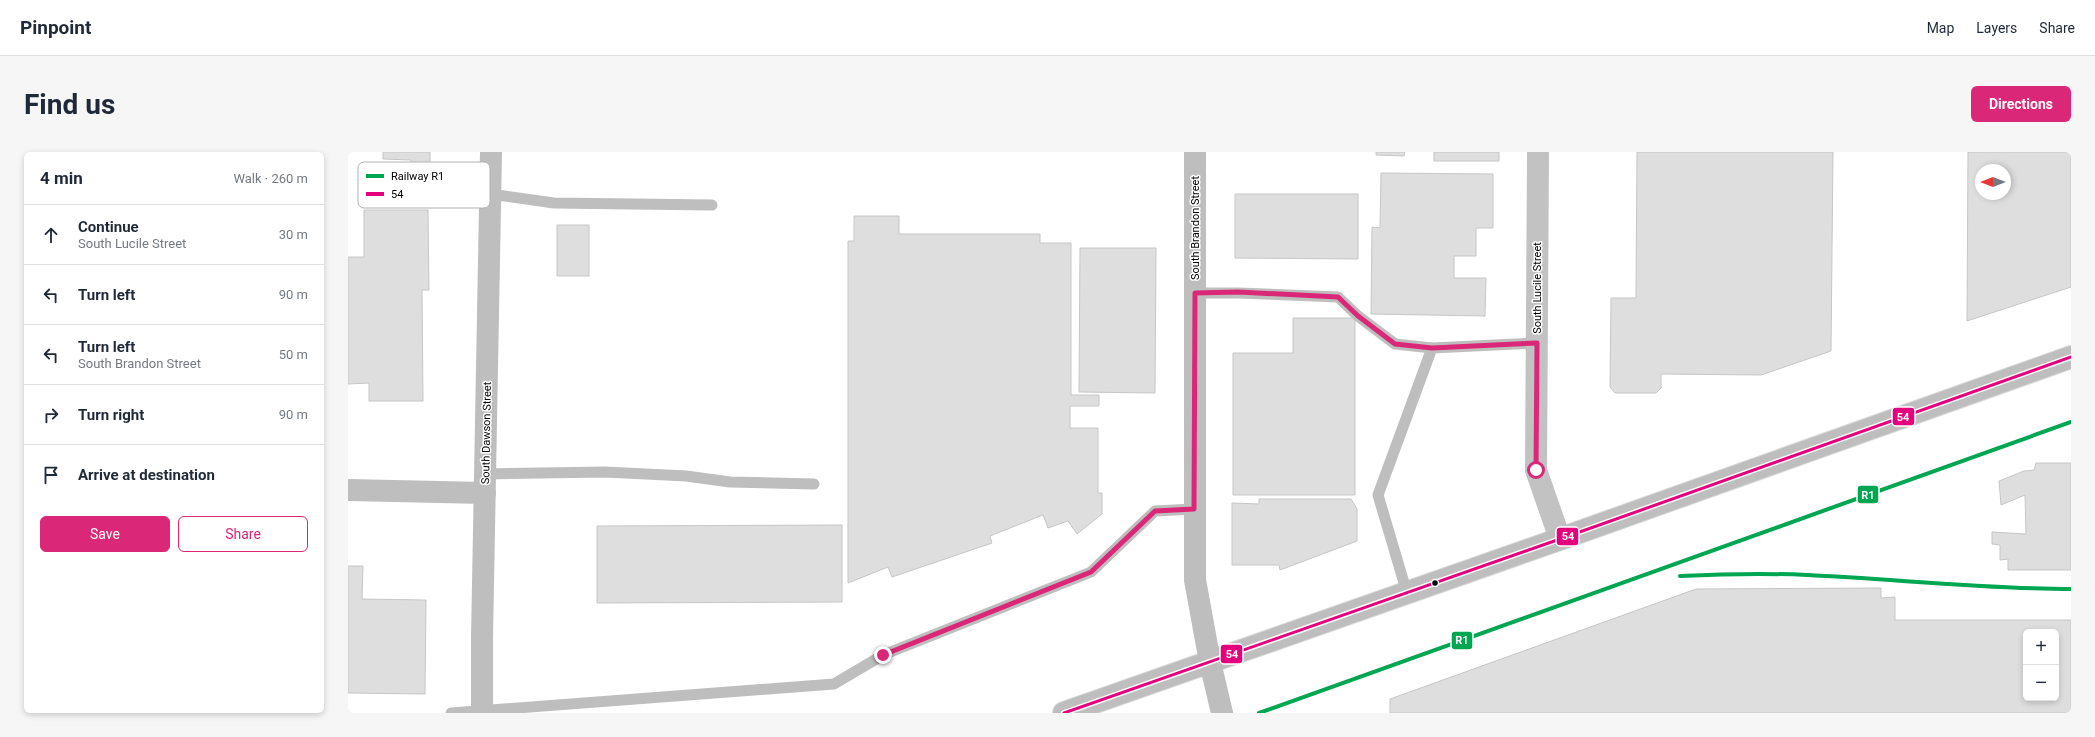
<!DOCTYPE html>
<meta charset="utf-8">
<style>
:root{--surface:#fff;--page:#f6f6f7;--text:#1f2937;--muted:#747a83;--line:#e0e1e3;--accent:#db2777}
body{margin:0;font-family:Roboto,sans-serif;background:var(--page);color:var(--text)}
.controls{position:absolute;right:12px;bottom:12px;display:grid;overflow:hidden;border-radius:6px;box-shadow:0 2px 6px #0003}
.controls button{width:36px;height:36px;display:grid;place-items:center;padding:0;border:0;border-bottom:1px solid var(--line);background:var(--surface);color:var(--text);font:20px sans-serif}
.compass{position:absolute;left:1627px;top:12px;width:36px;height:36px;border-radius:50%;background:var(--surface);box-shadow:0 2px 6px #0003;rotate:270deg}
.stop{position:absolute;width:12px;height:12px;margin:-9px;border:3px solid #db2777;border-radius:50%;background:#fff}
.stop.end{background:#db2777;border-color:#fff;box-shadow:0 1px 4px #0008}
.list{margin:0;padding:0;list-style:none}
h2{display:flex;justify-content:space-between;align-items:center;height:52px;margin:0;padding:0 16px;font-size:17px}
h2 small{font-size:13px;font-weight:400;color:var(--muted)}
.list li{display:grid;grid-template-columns:26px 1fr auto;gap:12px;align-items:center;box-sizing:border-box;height:60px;padding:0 16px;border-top:1px solid var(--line)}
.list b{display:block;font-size:15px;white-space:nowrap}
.list p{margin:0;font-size:13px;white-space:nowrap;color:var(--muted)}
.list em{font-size:13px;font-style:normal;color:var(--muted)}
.actions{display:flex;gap:8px;padding:12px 16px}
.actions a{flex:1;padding:9px 0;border:1px solid var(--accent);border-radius:6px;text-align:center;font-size:14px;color:var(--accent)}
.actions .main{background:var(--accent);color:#fff}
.icon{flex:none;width:22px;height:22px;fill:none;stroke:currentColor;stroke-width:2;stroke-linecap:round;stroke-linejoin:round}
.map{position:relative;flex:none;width:1723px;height:561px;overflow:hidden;border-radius:6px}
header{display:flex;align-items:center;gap:24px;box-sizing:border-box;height:56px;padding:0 20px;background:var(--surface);border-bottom:1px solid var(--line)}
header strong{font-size:19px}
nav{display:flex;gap:22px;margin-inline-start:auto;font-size:14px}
.intro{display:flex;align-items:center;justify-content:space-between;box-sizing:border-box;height:96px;padding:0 24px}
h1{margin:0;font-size:28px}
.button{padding:10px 18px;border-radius:6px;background:var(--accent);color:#fff;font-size:14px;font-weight:700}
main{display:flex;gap:24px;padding:0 24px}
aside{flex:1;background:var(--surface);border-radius:6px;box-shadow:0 2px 6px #0003}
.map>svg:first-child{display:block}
.building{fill:#dedede;stroke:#c6c6c6;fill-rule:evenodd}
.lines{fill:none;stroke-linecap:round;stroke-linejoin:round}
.highway-casing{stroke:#dbdbdb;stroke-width:24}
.lane{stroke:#bebebe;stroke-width:11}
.street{stroke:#bebebe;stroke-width:22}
.secondary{stroke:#c2c2c2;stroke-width:22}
.highway{stroke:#bebebe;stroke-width:22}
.bus-1-casing{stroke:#fff;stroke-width:6}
.bus-1{stroke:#e5007d;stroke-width:3}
.rail-1-casing{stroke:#fff;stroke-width:7}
.rail-1{stroke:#00a651;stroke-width:4}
.route{stroke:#db2777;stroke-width:5}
.bus-dot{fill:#000;stroke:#fff;stroke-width:1.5}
.labels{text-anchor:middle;stroke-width:3;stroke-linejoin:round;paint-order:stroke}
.street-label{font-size:11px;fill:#000;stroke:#fff}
.key{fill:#fff;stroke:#b2b2b2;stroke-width:1}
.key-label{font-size:11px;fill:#000}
.line-badge{stroke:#fff;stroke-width:1.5}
.badge-label{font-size:11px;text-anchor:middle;font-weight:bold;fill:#fff}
</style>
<header>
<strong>Pinpoint</strong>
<nav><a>Map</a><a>Layers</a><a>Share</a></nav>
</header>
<div class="intro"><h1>Find us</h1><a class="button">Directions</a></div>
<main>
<aside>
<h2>4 min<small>Walk · 260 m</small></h2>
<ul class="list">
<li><svg class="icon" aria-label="ahead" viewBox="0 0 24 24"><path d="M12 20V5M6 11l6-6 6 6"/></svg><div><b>Continue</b><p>South Lucile Street</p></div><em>30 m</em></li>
<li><svg class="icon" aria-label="left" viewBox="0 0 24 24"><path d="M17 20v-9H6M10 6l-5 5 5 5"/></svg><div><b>Turn left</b></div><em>90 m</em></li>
<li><svg class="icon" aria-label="left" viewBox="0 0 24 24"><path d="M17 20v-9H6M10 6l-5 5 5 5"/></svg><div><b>Turn left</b><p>South Brandon Street</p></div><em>50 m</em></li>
<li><svg class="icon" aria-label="right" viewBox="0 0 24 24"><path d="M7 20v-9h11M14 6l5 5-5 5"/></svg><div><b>Turn right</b></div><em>90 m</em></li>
<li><svg class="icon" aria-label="arrive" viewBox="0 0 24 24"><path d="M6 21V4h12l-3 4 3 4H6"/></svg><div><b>Arrive at destination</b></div></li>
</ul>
<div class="actions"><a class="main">Save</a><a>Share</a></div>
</aside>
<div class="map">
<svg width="1723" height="561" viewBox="0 0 1723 561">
<rect width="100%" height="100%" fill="#fff"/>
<!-- building -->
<g class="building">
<path d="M35,0h47v13h-19v-5l-28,-1z"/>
<path d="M1028,0h29l-1,4 -28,-1z"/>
<rect x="1086" y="0" width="65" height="9"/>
<path d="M1289,0h196l-2,199 -70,24 -100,-1v14l-5,5h-41l-5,-6 1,-89h25z"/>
<path d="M1620,0h103v135l-104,34zM1633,18h24v24h-24z"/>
<path d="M1033,21l112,1v54h-17v28h-22v22h32l-1,38 -114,-2 1,-87 8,1z"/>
<path d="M887,42h123v65l-123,-1z"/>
<path d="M16,58h64l1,80h-7l1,111h-54v-18l-21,1v-127h16z"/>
<path d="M506,64h45v18h141v9h31v152h28v11h-29v22h28v65h4v21l-25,20 -9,-13 -20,7 -5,-13 -53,21 2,7 -100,34 -4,-10 -40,16v-342h6z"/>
<rect x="209" y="73" width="32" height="51"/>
<path d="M732,96h76l-1,145 -76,-1z"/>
<path d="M945,166h62v177h-122v-142h60z"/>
<path d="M1688,311h35v107h-63v-11l-8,1v-15l-8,-1v-12l34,2 -1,-39 -24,10 -2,-24 25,-10 10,-1z"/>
<path d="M911,347h92l6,10v32l-77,29 -1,-5h-47v-62l27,1z"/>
<path d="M494,373v77l-245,1v-77z"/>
<path d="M0,414h15l-1,33 64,1 -1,94 -77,-1z"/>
<path d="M1533,436v10l14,-1v23h176v93h-681v-14l306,-110zM1678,480h30v66h-30z"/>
</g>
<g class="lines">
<defs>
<path id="highway" d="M716,561l496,-174 511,-182"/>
</defs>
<!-- highway casing -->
<use href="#highway" class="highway-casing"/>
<!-- lane -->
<g class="lane">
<path d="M74,42h68l64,9 158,2"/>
<path d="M847,141h43l100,4 20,19 37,28 37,4"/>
<path d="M137,322l120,-2 81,4 44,6 84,2"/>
<path d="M1059,441l-29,-98 54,-147 105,-5"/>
<path d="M103,561l383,-29 49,-29 208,-83 64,-61 39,-2"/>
</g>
<!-- street -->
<g class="street">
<path d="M847,0v428l15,82 12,51"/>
<path d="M0,338l137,3"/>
<path d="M134,561v-75l9,-486"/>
</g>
<!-- secondary -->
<path class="secondary" d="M1190,0l-2,318 24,69"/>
<!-- highway -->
<use href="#highway" class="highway"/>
<defs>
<path id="bus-1" d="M716,561l496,-174 511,-182"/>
</defs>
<!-- bus-1 casing -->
<use href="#bus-1" class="bus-1-casing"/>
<!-- bus-1 -->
<use href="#bus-1" class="bus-1"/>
<defs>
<g id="rail-1">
<path d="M1332,424c42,-2 84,-3 127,-1 88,4 176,14 264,14"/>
<path d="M911,561l812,-291"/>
</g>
</defs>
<!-- rail-1 casing -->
<use href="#rail-1" class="rail-1-casing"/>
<!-- rail-1 -->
<use href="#rail-1" class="rail-1"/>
</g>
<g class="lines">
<!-- route -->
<path class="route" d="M535,503l208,-83 64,-61 39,-2 1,-216 43,-1 100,5 20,19 37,28 37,4 105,-5 -1,127"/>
</g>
<!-- markers -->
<circle class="bus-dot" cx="1087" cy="431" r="3.5"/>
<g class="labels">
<!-- street labels -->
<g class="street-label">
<text transform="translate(847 76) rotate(-90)" y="4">South Brandon Street</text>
<text transform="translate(1189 136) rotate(-90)" y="4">South Lucile Street</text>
<text transform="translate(138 281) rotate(-89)" y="4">South Dawson Street</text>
</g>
</g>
<!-- legend -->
<rect x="10" y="10" width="132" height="46" rx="6" class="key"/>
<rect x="18" y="22" width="18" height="4" fill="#00a651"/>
<rect x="18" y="40" width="18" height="4" fill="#e5007d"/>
<g class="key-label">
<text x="43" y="28">Railway R1</text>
<text x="43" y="46">54</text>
</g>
<g class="line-badge">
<rect x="1544" y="255" width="23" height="19" rx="4" fill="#e5007d"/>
<rect x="1509" y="333" width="22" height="19" rx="4" fill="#00a651"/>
<rect x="1208" y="375" width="23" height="19" rx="4" fill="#e5007d"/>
<rect x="1103" y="479" width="22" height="19" rx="4" fill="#00a651"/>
<rect x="872" y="492" width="23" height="20" rx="4" fill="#e5007d"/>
</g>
<g class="badge-label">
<text x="1555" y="269">54</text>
<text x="1520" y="347">R1</text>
<text x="1220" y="388">54</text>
<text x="1114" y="492">R1</text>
<text x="884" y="506">54</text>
</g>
</svg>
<div class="controls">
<button>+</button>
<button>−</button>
</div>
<svg class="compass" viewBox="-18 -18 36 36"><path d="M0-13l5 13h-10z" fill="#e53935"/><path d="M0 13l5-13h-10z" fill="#747a83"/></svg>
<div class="stop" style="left:1188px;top:318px"></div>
<div class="stop end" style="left:535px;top:503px"></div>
</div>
</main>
